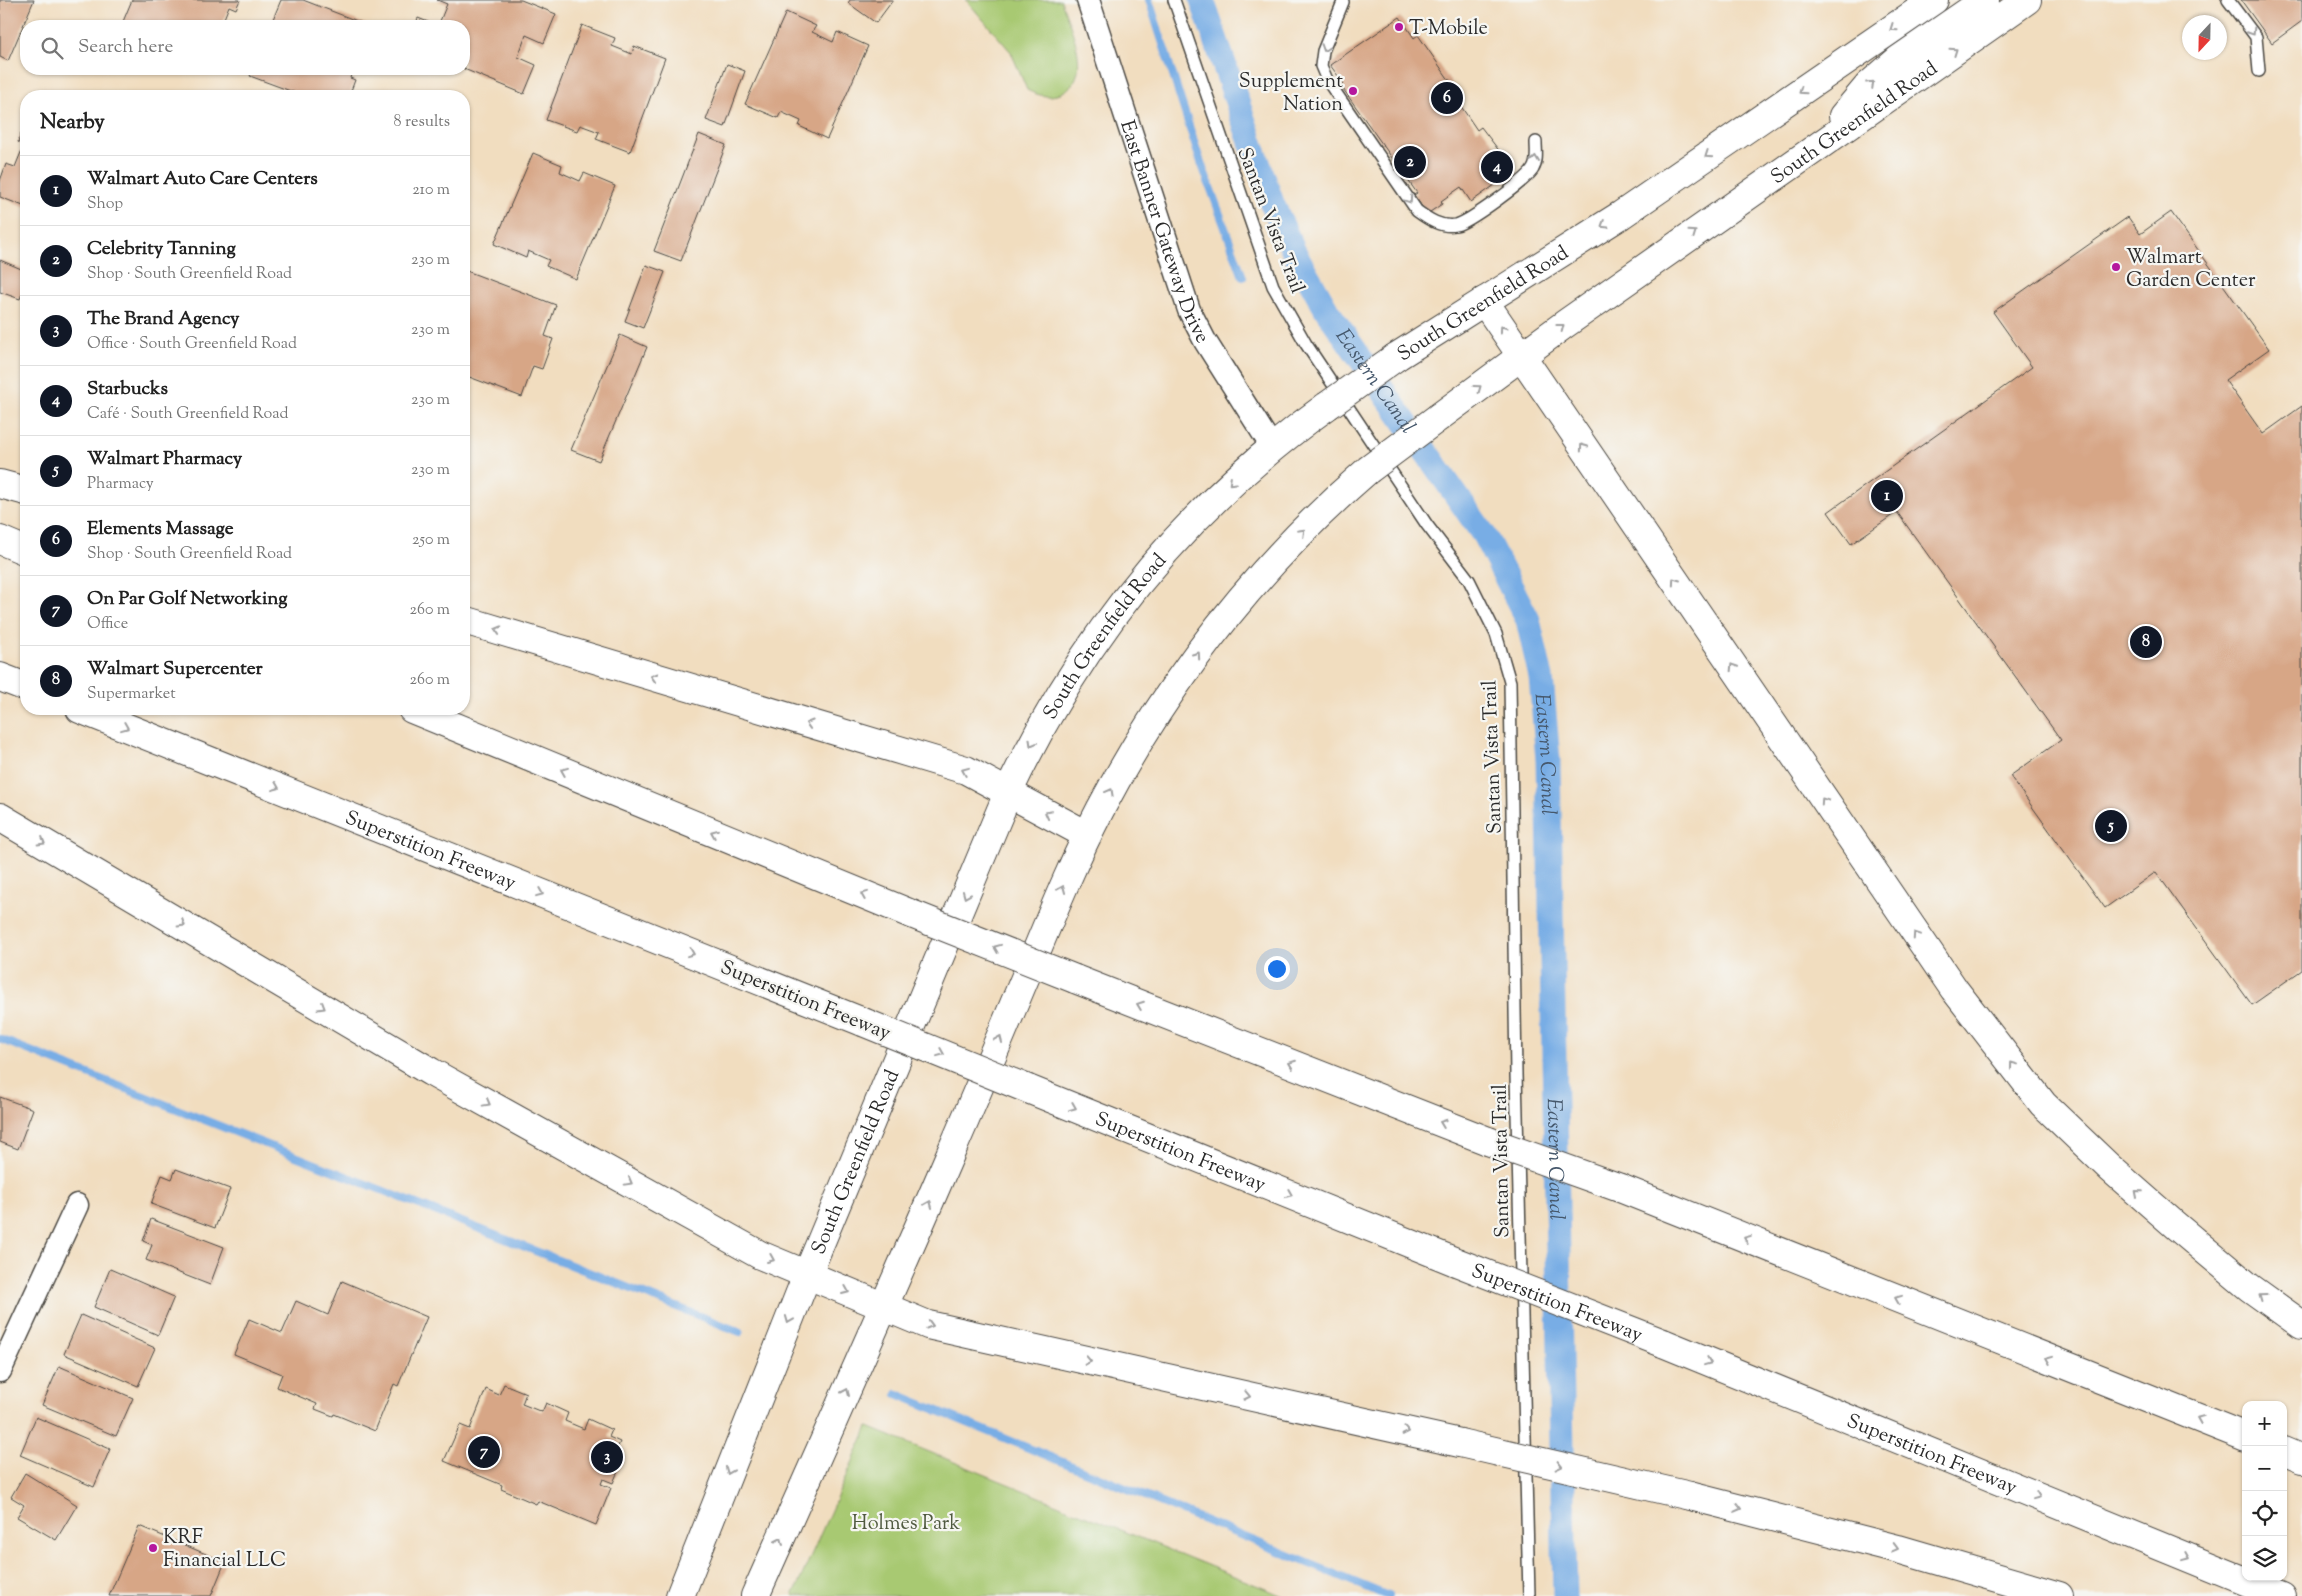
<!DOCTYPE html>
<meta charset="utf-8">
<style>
:root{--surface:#fff;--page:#f6f6f6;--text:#222;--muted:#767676;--line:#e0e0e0;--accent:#111827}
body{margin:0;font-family:"Sorts Mill Goudy",serif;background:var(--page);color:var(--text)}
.controls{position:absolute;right:15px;bottom:15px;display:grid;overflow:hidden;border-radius:10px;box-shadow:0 1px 4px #0004}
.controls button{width:45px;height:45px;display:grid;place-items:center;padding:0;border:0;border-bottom:1px solid var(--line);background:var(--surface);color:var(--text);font:25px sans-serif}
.compass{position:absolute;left:2182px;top:15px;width:45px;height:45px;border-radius:50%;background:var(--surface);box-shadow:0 1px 4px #0004;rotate:202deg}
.you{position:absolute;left:1276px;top:968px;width:18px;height:18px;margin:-12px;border:4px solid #fff;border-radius:50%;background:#1a73e8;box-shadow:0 0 0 8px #1a73e833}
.badge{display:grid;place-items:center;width:32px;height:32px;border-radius:50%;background:var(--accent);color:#fff;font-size:16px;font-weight:700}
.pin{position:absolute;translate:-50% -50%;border:2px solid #fff;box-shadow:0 1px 5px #0006}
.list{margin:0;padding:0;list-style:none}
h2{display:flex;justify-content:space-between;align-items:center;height:65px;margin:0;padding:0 20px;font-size:21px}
h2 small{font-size:16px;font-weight:400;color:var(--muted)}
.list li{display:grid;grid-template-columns:32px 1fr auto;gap:15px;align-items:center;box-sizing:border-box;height:70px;padding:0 20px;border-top:1px solid var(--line)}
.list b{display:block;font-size:19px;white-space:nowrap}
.list p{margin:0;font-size:16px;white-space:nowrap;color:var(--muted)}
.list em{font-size:16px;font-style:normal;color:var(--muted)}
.icon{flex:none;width:28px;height:28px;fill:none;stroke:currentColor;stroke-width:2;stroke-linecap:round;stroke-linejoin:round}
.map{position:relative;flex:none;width:2302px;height:1596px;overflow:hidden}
.search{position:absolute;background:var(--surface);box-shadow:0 1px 4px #0004;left:20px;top:20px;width:450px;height:55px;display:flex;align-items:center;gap:12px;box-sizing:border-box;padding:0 18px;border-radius:20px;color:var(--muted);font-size:19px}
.panel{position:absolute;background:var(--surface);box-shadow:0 1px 4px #0004;left:20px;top:90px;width:450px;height:625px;border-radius:20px}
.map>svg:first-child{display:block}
.green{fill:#a8c972;stroke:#6a7a4e}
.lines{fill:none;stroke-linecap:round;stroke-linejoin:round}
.stream{stroke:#78ade5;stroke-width:8}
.canal{stroke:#78ade5;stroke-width:25}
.building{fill:#d7a686}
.service-casing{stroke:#494641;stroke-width:14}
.minor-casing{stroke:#494641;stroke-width:25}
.secondary-casing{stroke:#494641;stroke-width:30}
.motorway-casing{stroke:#494641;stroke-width:30}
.service{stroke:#fff;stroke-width:11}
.minor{stroke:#fff;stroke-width:22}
.secondary{stroke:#fff;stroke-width:28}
.motorway{stroke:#fff;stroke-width:28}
.secondary-bridge-casing{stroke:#494641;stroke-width:30;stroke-linecap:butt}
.motorway-bridge-casing{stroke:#494641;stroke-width:30;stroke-linecap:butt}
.secondary-bridge{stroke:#fff;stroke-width:28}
.motorway-bridge{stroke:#fff;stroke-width:28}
.oneway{stroke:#a0a0a0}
.poi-dot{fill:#b5179e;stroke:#f6f6f2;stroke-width:2}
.labels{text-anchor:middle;stroke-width:4.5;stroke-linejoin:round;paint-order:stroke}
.poi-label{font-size:20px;fill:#2b2b2b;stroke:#f6f6f2;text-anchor:start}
.street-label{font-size:20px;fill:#2b2b2b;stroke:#f6f6f2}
.park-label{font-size:20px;fill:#505a40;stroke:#f6f6f2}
.water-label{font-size:21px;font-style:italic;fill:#46586c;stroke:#f6f6f2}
</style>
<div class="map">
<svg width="2302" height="1596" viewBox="0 0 2302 1596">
<rect width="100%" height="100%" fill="#f6f6f2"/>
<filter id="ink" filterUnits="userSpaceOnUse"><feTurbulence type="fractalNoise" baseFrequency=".02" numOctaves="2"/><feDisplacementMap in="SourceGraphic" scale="10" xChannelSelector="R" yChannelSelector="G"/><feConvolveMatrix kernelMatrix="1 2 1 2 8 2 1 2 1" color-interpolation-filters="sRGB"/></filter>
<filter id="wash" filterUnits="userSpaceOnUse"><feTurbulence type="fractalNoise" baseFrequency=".0096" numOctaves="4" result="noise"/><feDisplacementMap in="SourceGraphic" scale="20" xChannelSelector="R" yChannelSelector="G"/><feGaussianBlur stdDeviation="1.12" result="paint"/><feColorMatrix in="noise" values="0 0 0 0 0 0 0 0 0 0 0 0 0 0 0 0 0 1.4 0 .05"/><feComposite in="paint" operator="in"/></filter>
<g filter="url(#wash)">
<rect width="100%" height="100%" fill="#f1ddbf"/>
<!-- green -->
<g class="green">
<path d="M966,0h95c8,26 34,74 2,92 -12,7 -24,4 -36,-2l-16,-38z"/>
<path d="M868,1427l415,169h-490z"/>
</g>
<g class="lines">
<!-- stream -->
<g class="stream">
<path d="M1149,0l49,154 45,123"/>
<path d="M0,1039l740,293"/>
<path d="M897,1394l491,202"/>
</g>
<!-- canal -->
<path class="canal" id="s1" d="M1202,0l70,203 22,49 34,60 156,223 44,85 13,57 7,83 17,836"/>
</g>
<g id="blocks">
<!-- building -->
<g class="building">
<path d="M0,0h34l-26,61 -8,-4z"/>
<path d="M132,0h108l-4,9 -7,-3 -8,20h-94l-5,-2z"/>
<path d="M281,0h22l67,26h-93l-6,-2z"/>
<path d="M437,0h84l35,14 -12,29 -18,-8 -8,22 18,8 -12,29 -60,-25v-43h-49l3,-8 20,8 9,-22z"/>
<path d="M850,0h43l-17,23 -28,-20z"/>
<path d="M2241,0h61v21l-30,22z"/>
<path d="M786,12l30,14 -4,6 21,10 4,-10 31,14 -41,93 -28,-13 2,-5 -20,-9 -3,6 -33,-14z"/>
<path d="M1400,17l14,21 4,-3 36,52 -4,3 27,40 4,-3 29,38 1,6 -6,11h-6l-28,20 -10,-15 -20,14 1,3 -15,10 -13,-19 3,-2 -76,-107 3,-2 -14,-19z"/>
<path d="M582,25l33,13 -3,8 20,8 2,-8 31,12 -35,94 -34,-13 3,-7 -19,-7 -3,6 -31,-11z"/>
<path d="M727,64l18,7 -20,56 -19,-7z"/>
<path d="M253,69h100l-3,9 5,2 -6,16h-45l-54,-20z"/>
<path d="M26,120v87l-26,-10v-16l6,-17 9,3 9,-22 -6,-3z"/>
<path d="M699,134l27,11 -45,116 -27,-10z"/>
<path d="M533,153l29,12 -2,7 20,9 4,-8 31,13 -39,93 -30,-13 3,-6 -21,-9 -2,7 -32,-14z"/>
<path d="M2171,212l98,137 -44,31 38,54 39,-28v564l-50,35 -96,-133 -51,36 -95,-132 51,-36 -164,-228 -46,32 -23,-32 204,-145 -39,-55 135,-95 12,17z"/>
<path d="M0,260l26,11v12l-6,16 -20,-7z"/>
<path d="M646,265l19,7 -22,56 -18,-7z"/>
<path d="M464,270l92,35 -11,31 8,3 -11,30 -9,-3 -11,31 -58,-22z"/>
<path d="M620,335l27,12 -48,114 -28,-11z"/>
<path d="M0,1097l33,12 -15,40 -18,-7z"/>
<path d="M176,1169l54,20 -15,39 -64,-24 11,-29 10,4z"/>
<path d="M151,1219l73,28 -14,38 -64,-25 6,-15 -9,-4z"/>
<path d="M110,1269l64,28 -16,38 -64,-28z"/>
<path d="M342,1281l85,36 -29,69 -4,-2 -19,47 -41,-17 -1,2 -18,-7 2,-5 -40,-17 5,-13 -48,-20 15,-35 33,14 14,-32 32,14z"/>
<path d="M81,1315l74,33 -17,38 -74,-32z"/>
<path d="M59,1366l74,32 -17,38 -74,-31z"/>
<path d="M504,1384l22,9 -4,11 20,8 4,-9 22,10 -3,8 19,8 4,-10 24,11 -3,7 11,5 -5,11 9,4 -11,26 -10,-4 -2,5 10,4 -15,37 -58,-24 -2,3 -35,-15 1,-4 -58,-24 16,-36 10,4 16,-40 13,6z"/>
<path d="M36,1417l74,32 -16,38 -74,-32z"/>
<path d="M25,1473l52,32 -21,35 -39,-23 7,-12 -13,-8z"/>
<path d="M139,1526l86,36 -14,34h-102z"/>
</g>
</g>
</g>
<g filter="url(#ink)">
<use href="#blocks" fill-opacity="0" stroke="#494641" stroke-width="1"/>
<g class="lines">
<defs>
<g id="service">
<path d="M1174,0l99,286 33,58 121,181 42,55 27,54 14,48 6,392 13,522"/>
<path d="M2228,0l28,37 3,34"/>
<path d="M1343,2l-20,49 -2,15 6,14 90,131c11,8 24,17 39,14 13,-3 71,-45 77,-56 5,-8 3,-19 3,-27"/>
</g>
<g id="minor">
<path id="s2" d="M1088,0l101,310 16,31 67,106"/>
<path d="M0,1371l77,-166"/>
</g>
<g id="secondary">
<path d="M1843,116l26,-31 29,-25 87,-60"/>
<path id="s3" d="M1396,357l225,-142 313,-215"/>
<path id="s4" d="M1439,417l126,-93 462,-324"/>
<path id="s5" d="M680,1596l127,-321 201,-482c73,-156 179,-287 319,-387"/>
<path d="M755,1596c66,-148 133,-297 197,-446 29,-66 56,-132 84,-198 20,-48 40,-96 64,-142 68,-129 158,-245 268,-340"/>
</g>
<g id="motorway">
<path d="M1484,301l470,688 89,115 67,64 65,57 74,62 53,38"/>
<path d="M0,484l26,7"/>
<path d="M0,540l26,11"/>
<path d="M464,620l502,150 121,65"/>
<path d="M0,677l26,10"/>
<path id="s6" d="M80,709l783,313"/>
<path d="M412,709l497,204"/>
<path d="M0,817l431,255 329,183 168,70 532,118"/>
<path d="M1075,979l413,162"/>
<path id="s7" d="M1028,1089l428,173"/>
<path d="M1620,1188l626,249"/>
<path id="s8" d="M1663,1343l619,253"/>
<path d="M2283,1451l19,8"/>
<path d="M1690,1496l208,53 161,47"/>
</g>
</defs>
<!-- service casing -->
<use href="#service" class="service-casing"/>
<!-- minor casing -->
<use href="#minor" class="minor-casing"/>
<!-- secondary casing -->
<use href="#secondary" class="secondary-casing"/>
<!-- motorway casing -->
<use href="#motorway" class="motorway-casing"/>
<!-- service -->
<use href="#service" class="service"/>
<!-- minor -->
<use href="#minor" class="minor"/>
<!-- secondary -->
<use href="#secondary" class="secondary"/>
<!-- motorway -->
<use href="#motorway" class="motorway"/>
<defs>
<g id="secondary-bridge">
<path d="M1327,406l69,-49"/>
<path d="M1368,470l71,-53"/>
</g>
<g id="motorway-bridge">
<path d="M909,913l166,66"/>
<path d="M863,1022l165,67"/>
<path d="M1488,1141l132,47"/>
<path id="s9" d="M1456,1262l207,81"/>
<path d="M1460,1443l230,53"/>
</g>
</defs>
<!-- secondary-bridge casing -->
<use href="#secondary-bridge" class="secondary-bridge-casing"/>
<!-- motorway-bridge casing -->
<use href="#motorway-bridge" class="motorway-bridge-casing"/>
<!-- secondary-bridge -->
<use href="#secondary-bridge" class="secondary-bridge"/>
<!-- motorway-bridge -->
<use href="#motorway-bridge" class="motorway-bridge"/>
</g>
<!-- one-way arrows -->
<defs><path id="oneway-chevron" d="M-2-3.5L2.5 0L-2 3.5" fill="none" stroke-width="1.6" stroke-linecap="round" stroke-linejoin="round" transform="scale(1.25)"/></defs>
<g class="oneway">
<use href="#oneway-chevron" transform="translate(1893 28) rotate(145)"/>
<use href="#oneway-chevron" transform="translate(2252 32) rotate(57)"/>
<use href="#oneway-chevron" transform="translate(1325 48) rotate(108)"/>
<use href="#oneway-chevron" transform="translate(1954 51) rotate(-35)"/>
<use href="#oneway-chevron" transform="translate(1871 84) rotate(-44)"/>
<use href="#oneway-chevron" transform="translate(1802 91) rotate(145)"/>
<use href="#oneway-chevron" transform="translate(1708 155) rotate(146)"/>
<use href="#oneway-chevron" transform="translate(1535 159) rotate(-83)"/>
<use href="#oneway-chevron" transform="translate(1409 200) rotate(56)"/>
<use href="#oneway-chevron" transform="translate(1604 225) rotate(148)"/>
<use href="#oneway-chevron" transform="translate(1693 233) rotate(-35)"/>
<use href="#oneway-chevron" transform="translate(1561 327) rotate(-37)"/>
<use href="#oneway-chevron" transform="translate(1503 329) rotate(-125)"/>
<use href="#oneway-chevron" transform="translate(1478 388) rotate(-36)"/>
<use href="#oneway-chevron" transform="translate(1583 447) rotate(-125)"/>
<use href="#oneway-chevron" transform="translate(1232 482) rotate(137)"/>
<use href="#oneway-chevron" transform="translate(1302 532) rotate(-45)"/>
<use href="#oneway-chevron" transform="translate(1675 581) rotate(-125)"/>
<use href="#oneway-chevron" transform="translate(498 630) rotate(-163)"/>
<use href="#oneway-chevron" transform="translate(1197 655) rotate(-55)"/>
<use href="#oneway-chevron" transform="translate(1733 667) rotate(-122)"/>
<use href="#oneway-chevron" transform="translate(654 677) rotate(-163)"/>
<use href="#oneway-chevron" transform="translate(809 724) rotate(-163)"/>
<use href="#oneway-chevron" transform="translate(125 727) rotate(22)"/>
<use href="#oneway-chevron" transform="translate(1032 743) rotate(119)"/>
<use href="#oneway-chevron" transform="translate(564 771) rotate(-158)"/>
<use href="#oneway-chevron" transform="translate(965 771) rotate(-158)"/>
<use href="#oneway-chevron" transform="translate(276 787) rotate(22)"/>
<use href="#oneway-chevron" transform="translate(1110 792) rotate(-61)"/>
<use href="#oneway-chevron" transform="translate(1824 801) rotate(-124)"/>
<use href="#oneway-chevron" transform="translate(1048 814) rotate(-152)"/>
<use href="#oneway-chevron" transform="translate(714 833) rotate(-158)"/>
<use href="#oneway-chevron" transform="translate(42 842) rotate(31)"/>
<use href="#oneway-chevron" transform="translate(1062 889) rotate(-67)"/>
<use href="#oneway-chevron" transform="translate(540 893) rotate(22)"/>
<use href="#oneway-chevron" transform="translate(864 895) rotate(-158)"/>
<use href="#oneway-chevron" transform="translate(966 895) rotate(113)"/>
<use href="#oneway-chevron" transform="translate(182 924) rotate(31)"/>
<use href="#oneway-chevron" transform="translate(1916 935) rotate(-124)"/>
<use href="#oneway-chevron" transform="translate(997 948) rotate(-158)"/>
<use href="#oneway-chevron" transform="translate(691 953) rotate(22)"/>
<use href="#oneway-chevron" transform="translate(1140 1005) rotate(-159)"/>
<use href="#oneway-chevron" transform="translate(322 1007) rotate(31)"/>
<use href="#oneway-chevron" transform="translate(999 1039) rotate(-67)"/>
<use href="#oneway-chevron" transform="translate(941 1053) rotate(22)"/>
<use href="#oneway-chevron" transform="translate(1292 1064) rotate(-159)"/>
<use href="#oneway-chevron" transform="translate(2013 1065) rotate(-127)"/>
<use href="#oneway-chevron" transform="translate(487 1103) rotate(29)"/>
<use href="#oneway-chevron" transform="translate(1073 1107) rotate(22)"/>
<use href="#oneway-chevron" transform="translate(1443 1123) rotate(-159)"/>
<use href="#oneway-chevron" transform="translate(629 1182) rotate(29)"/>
<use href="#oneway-chevron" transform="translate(2138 1193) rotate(-139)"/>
<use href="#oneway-chevron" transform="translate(1289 1194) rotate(22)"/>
<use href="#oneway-chevron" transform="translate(929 1204) rotate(-67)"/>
<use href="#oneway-chevron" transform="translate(1747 1239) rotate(-158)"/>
<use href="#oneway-chevron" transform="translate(771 1259) rotate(23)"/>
<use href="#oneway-chevron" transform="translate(846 1291) rotate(23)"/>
<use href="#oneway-chevron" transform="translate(2262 1297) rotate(-144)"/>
<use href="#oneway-chevron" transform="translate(1898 1299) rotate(-158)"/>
<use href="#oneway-chevron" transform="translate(789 1320) rotate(112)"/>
<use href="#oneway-chevron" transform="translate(930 1325) rotate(16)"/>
<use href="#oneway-chevron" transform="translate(2049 1359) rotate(-158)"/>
<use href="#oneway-chevron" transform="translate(1088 1361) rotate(12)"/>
<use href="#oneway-chevron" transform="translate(1708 1362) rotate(22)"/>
<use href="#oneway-chevron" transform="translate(846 1392) rotate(-66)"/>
<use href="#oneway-chevron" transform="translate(1247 1396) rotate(12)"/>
<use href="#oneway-chevron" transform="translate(2200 1419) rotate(-158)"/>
<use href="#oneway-chevron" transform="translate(1406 1431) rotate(12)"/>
<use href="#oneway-chevron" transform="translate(1559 1466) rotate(13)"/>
<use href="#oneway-chevron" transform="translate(729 1471) rotate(112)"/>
<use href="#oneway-chevron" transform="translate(2037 1496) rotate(22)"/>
<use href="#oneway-chevron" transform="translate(1738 1508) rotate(14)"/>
<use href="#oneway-chevron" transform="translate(780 1541) rotate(-66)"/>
<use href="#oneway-chevron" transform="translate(1895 1548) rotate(15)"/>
<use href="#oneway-chevron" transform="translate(2187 1557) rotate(22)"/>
</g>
</g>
<!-- markers -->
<g class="poi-dot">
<circle cx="1399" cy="27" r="5"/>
<circle cx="1353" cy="91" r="5"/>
<circle cx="2116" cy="267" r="5"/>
<circle cx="153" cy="1548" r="5"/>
</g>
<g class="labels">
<!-- poi labels -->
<g class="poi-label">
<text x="1409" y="34">T-Mobile</text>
<text x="1343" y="87" text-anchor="end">Supplement<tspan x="1343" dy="23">Nation</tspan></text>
<text x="2126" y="263">Walmart<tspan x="2126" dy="23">Garden Center</tspan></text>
<text x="163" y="1543">KRF<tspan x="163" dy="23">Financial LLC</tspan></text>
</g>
<!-- street labels -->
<g class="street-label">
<text dy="7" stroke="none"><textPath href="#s4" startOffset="509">South Greenfield Road</textPath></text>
<text transform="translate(1272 220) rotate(69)" y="7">Santan Vista Trail</text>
<text dy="7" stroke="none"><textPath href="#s2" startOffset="244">East Banner Gateway Drive</textPath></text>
<text dy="7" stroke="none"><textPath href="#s3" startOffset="102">South Greenfield Road</textPath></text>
<text dy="7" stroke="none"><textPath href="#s5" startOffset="1052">South Greenfield Road</textPath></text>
<text transform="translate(1491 757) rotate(-92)" y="7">Santan Vista Trail</text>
<text dy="7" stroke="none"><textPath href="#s6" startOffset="378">Superstition Freeway</textPath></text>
<text transform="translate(806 999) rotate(22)" y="7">Superstition Freeway</text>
<text dy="7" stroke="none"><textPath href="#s7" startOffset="165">Superstition Freeway</textPath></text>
<text transform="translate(1500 1161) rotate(-91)" y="7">Santan Vista Trail</text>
<text dy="7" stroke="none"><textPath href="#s5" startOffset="468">South Greenfield Road</textPath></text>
<text dy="7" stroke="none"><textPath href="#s9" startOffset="109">Superstition Freeway</textPath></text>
<text dy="7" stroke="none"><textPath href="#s8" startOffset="291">Superstition Freeway</textPath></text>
</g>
<!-- park labels -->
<g class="park-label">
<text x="906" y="1529">Holmes Park</text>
</g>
<!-- water labels -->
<g class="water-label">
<text dy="7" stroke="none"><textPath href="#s1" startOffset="421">Eastern Canal</textPath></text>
<text dy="7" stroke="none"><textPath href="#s1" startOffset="841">Eastern Canal</textPath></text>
<text dy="7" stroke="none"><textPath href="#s1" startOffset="1246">Eastern Canal</textPath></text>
</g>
</g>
</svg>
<div class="controls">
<button>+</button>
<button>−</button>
<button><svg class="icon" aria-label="locate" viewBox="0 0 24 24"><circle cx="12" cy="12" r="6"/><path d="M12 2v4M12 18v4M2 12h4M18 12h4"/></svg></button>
<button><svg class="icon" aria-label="layers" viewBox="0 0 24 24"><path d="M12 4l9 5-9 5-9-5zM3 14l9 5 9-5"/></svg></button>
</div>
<svg class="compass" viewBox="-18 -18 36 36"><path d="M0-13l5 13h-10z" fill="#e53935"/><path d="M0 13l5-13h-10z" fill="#767676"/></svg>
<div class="you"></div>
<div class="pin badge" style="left:1887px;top:496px">1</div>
<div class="pin badge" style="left:1410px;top:162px">2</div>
<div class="pin badge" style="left:607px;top:1457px">3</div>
<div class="pin badge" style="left:1497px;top:167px">4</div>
<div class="pin badge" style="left:2111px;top:826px">5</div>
<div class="pin badge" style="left:1447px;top:98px">6</div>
<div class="pin badge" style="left:484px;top:1452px">7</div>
<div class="pin badge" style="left:2146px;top:642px">8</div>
<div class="search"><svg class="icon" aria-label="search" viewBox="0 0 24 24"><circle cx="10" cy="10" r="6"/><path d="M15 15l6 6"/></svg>Search here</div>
<section class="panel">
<h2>Nearby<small>8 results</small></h2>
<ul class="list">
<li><span class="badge">1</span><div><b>Walmart Auto Care Centers</b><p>Shop</p></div><em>210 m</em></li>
<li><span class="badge">2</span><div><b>Celebrity Tanning</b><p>Shop · South Greenfield Road</p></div><em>230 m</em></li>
<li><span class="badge">3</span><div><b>The Brand Agency</b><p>Office · South Greenfield Road</p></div><em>230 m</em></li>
<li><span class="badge">4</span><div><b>Starbucks</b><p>Café · South Greenfield Road</p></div><em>230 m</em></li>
<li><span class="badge">5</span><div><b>Walmart Pharmacy</b><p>Pharmacy</p></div><em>230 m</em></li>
<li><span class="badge">6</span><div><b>Elements Massage</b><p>Shop · South Greenfield Road</p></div><em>250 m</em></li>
<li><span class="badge">7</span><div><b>On Par Golf Networking</b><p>Office</p></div><em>260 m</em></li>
<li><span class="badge">8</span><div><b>Walmart Supercenter</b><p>Supermarket</p></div><em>260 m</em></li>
</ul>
</section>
</div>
